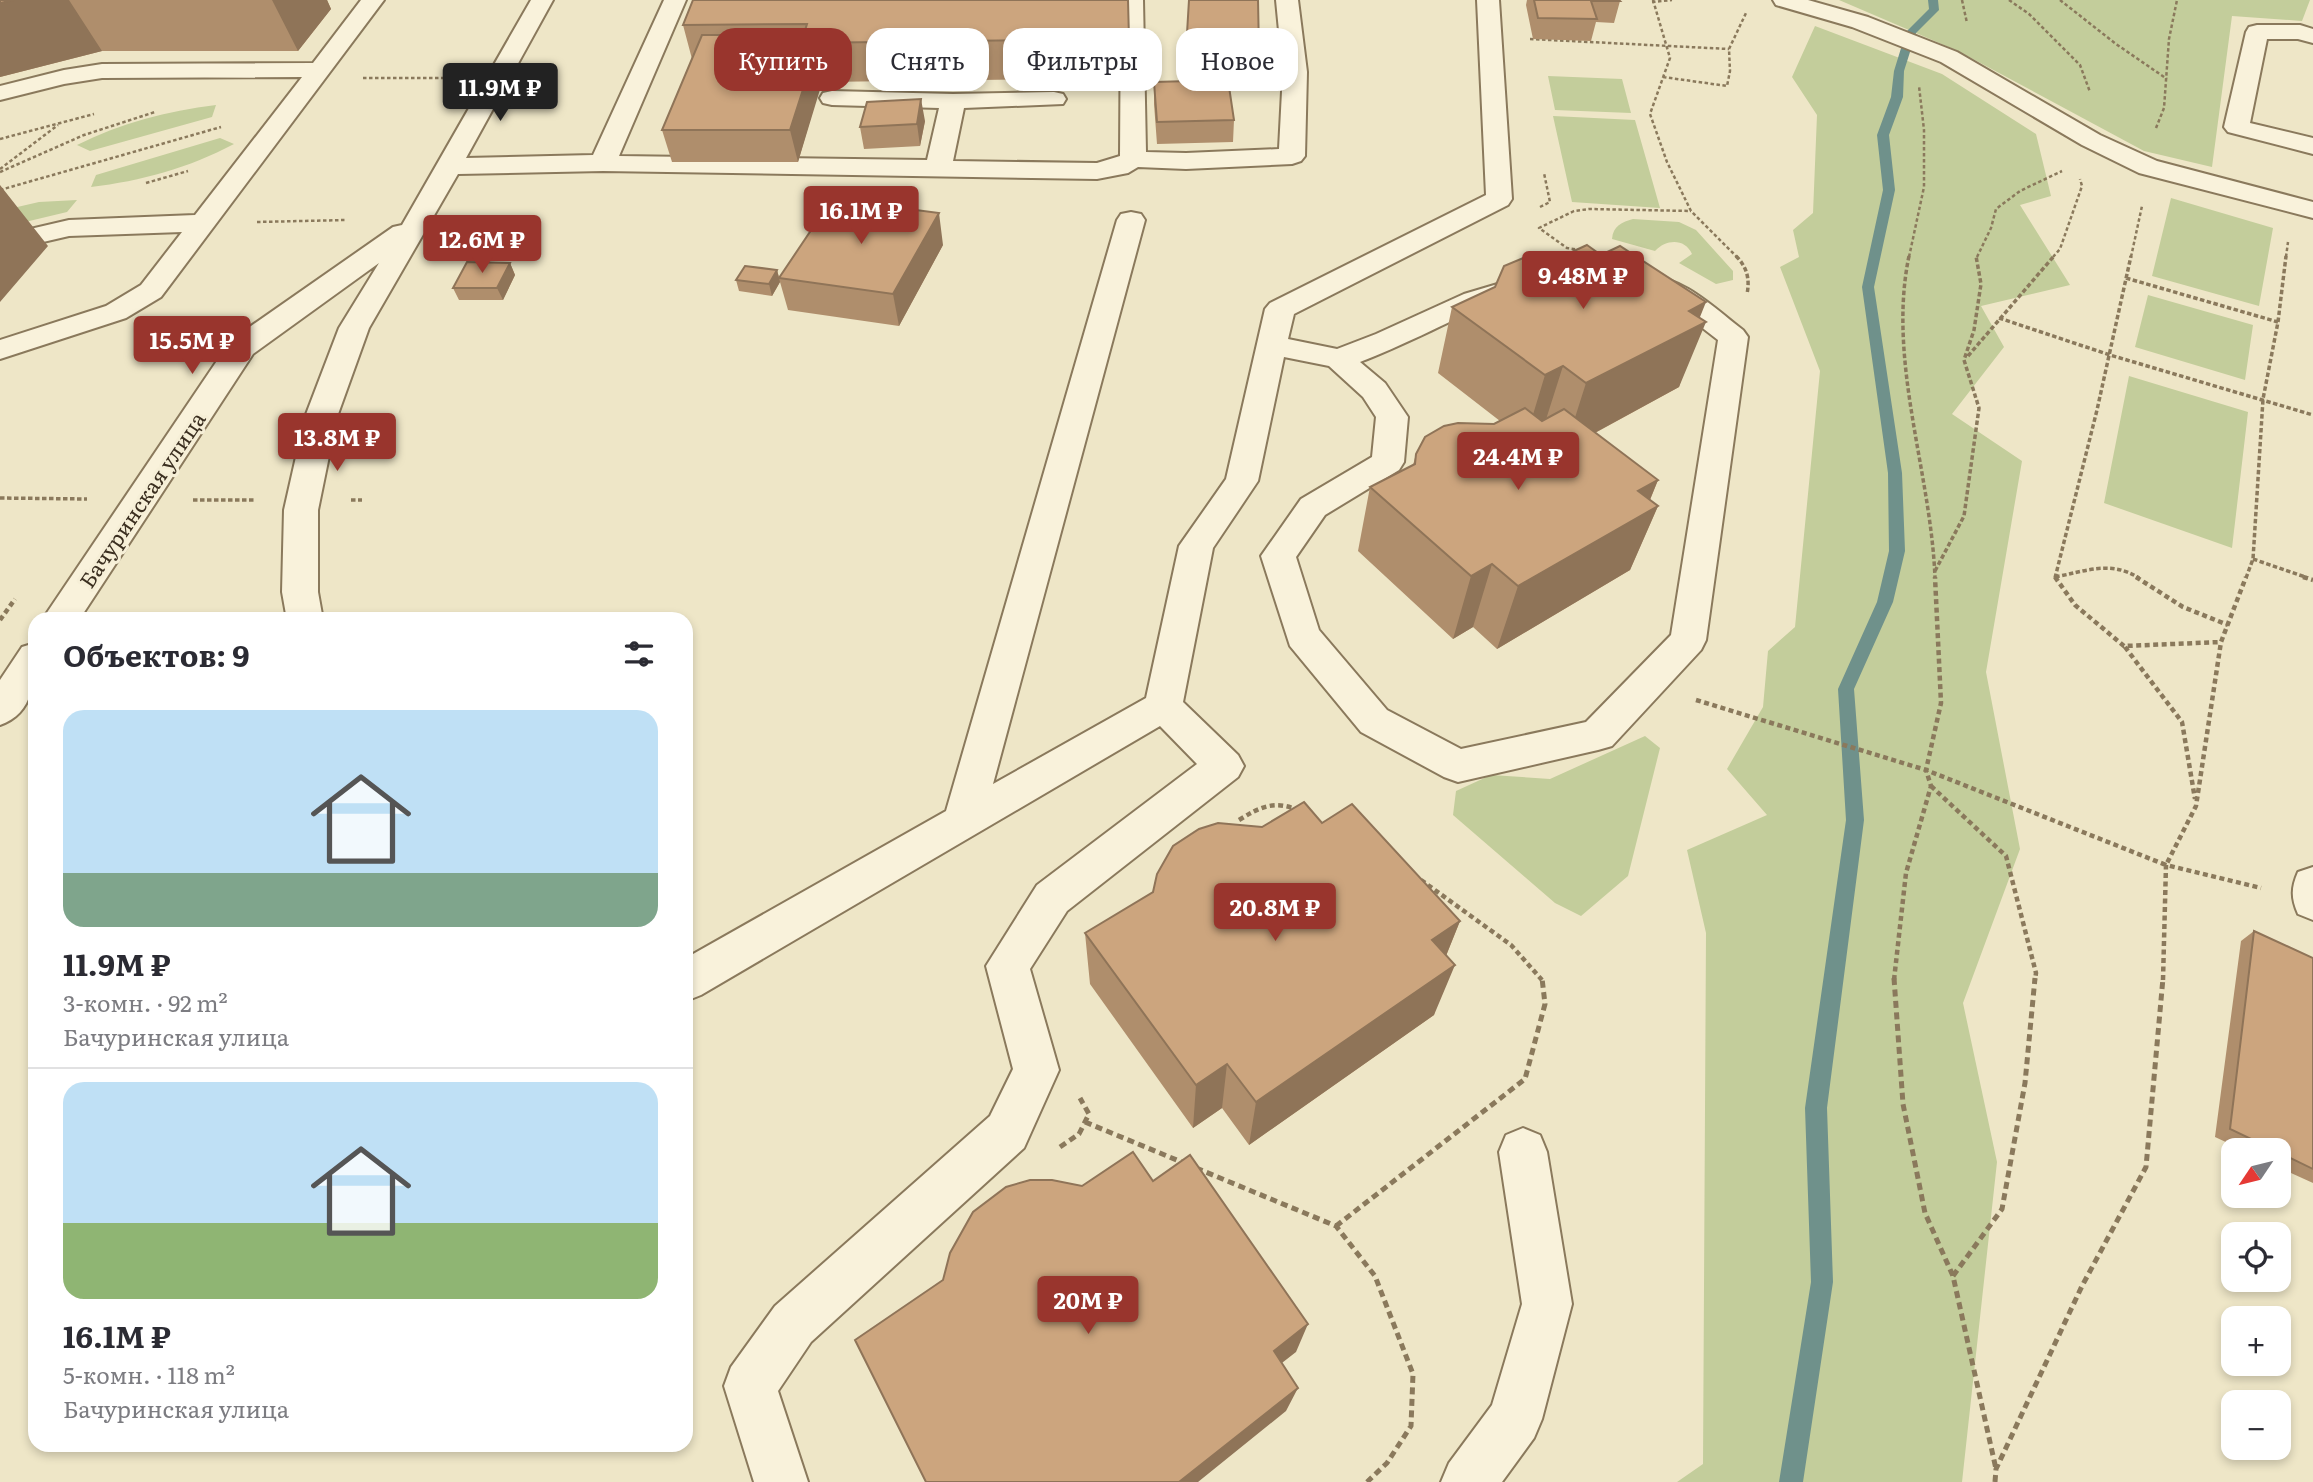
<!DOCTYPE html>
<html lang="ru">
<meta charset="utf-8">
<style>
:root{--surface:#fff;--page:#f2f2f3;--text:#2b2b33;--muted:#7c7c81;--line:#e1e1e2;--accent:#99352d}
body{margin:0;font-family:Literata,serif;background:var(--page);color:var(--text);height:100vh;display:flex;flex-direction:column;font-size:26px;white-space:nowrap}
*{box-sizing:border-box;margin:0}
p{font-size:23px;color:var(--muted)}
.icon{flex:none;width:38px;height:38px;fill:none;stroke:currentColor;stroke-width:2;stroke-linecap:round;stroke-linejoin:round}
.map{position:relative;flex:1;overflow:hidden}
.sheet{position:absolute;left:28px;top:612px;width:665px;height:840px;display:flex;flex-direction:column;background:var(--surface);border-radius:21px;box-shadow:0 4px 10px #0003}
.sheet>*{flex:none}
.hud{position:absolute;left:714px;top:28px;width:665px;height:63px;display:flex;gap:14px}
.needle{width:46px;rotate:235deg}
.tools{position:absolute;left:2221px;top:1138px;display:grid;gap:14px}
.tools a{display:grid;place-items:center;width:70px;height:70px;border-radius:14px;background:var(--surface);box-shadow:0 4px 10px #0003;font-size:35px}
.price{position:absolute;translate:-50% -60px;padding:0 16px;border-radius:7px;background:var(--accent);color:#fff;font-size:23px;line-height:46px;filter:drop-shadow(0 2px 4px #0008)}
.price::after{content:'';position:absolute;left:50%;top:42px;width:21px;height:16px;margin-left:-10px;background:inherit;clip-path:polygon(0 0,100% 0,50% 100%)}
.price.active{background:#222;color:#fff}
ul{padding:0;list-style:none}
li{display:grid;align-content:center;gap:14px;height:371px;padding:0 35px}
li+li{border-top:2px solid var(--line)}
li span{display:grid;place-items:center;height:217px;border-radius:21px;color:#555}
li>.icon{margin-inline-start:auto}
span .icon{width:126px;height:126px;fill:#fffc;stroke-width:1}
li b{font-size:30px}
h2{display:flex;justify-content:space-between;align-items:center;height:84px;padding:0 35px;font-size:30px}
.pill{padding:0 24px;border-radius:21px;background:var(--surface);box-shadow:0 4px 10px #0003;font-size:24px;line-height:63px}
.pill.active{background:var(--accent);color:#fff}
.map>svg:first-child{display:block}
</style>
<div class="map">
<svg width="2313" height="1482" viewBox="0 0 2313 1482">
<rect width="100%" height="100%" fill="#eee6c7"/>
<path fill="#c3cd9b" d="M 1839,0 L 2310,0 L 2302,21 L 2232,16 L 2212,167 L 2144,151 L 1958,51 Z
M 1815,26 L 1942,74 L 2036,134 L 2051,196 L 2020,205 L 2070,285 L 1981,306 L 2004,347 L 1952,414 L 2022,461 L 1986,672 L 2020,849 L 1963,1003 L 1997,1162 L 1962,1482 L 1677,1482 L 1703,1464 L 1706,933 L 1687,850 L 1767,815 L 1727,769 L 1763,707 L 1768,651 L 1795,627 L 1820,371 L 1780,267 L 1799,257 L 1793,230 L 1813,213 L 1817,115 L 1792,77 Z
M 1548,76 L 1622,79 L 1631,113 L 1555,110 Z
M 216,105 L 212,117 L 90,151 L 77,145 C 121,123 167,111 216,105 Z
M 1553,116 L 1635,120 L 1660,208 L 1572,202 Z
M 220,138 L 234,144 C 189,168 141,181 91,187 L 96,175 Z
M 2171,198 L 2273,228 L 2259,306 L 2152,276 Z
M 77,200 L 67,212 L 0,228 L 0,211 L 39,202 Z
M 1633,219 L 1679,222 L 1696,230 L 1733,271 L 1733,280 L 1716,284 L 1679,263 L 1692,254 C 1685,238 1666,239 1655,251 L 1612,239 C 1613,226 1622,222 1633,219 Z
M 2148,295 L 2253,325 L 2245,380 L 2135,347 Z
M 2129,376 L 2248,412 L 2232,548 L 2104,503 Z
M 1645,736 L 1660,748 L 1628,876 L 1581,916 L 1555,903 L 1453,815 L 1456,791 L 1491,775 L 1550,779 Z"/>
<g fill="none" stroke-linecap="round" stroke-linejoin="round">
<path fill="#6f918b" fill-rule="evenodd" d="M 1928,0 L 1938,0 L 1939,10 L 1916,33 L 1904,71 L 1903,97 L 1889,135 L 1895,190 L 1874,287 L 1902,473 L 1905,551 L 1893,602 L 1854,689 L 1864,820 L 1827,1108 L 1833,1282 L 1803,1482 L 1779,1482 L 1811,1282 L 1805,1108 L 1846,820 L 1838,689 L 1877,602 L 1889,551 L 1888,473 L 1862,287 L 1883,190 L 1877,135 L 1891,97 L 1894,71 L 1906,32 L 1929,9 Z"/>
<g stroke="#8a795c" stroke-width="4">
<path id="minor" d="M 361,0 L 384,0 L 161,297 L 126,318 L 0,359 L 0,340 L 106,306 L 141,285 L 182,232 L 69,236 L 0,252 L 0,236 L 69,220 L 195,215 L 302,77 L 102,78 L 64,84 L 0,100 L 0,86 L 64,70 L 102,64 L 313,63 Z
M 531,0 L 553,0 L 466,158 L 593,155 L 664,0 L 686,0 L 619,156 L 927,160 L 939,108 L 832,105 L 823,103 L 820,98 L 823,93 L 832,91 L 953,94 L 1054,92 L 1063,94 L 1066,99 L 1063,104 L 964,108 L 953,161 L 1097,163 L 1120,156 L 1121,0 L 1143,0 L 1146,152 L 1186,153 L 1279,149 L 1283,72 L 1276,0 L 1298,0 L 1307,72 L 1305,156 L 1301,161 L 1292,164 L 1186,169 L 1138,167 L 1128,173 L 1097,179 L 603,171 L 458,174 L 369,328 L 337,417 L 318,510 L 318,592 L 323,620 L 287,620 L 282,592 L 284,510 L 305,417 L 339,328 L 379,263 L 253,354 L 79,620 L 42,620 L 231,340 L 393,227 L 402,225 Z
M 1477,0 L 1499,0 L 1512,199 L 1508,205 L 1294,314 L 1288,339 L 1337,349 L 1376,334 L 1464,294 L 1501,283 L 1511,286 L 1515,292 C 1508,303 1493,302 1481,308 C 1441,325 1402,346 1360,362 L 1385,383 L 1408,417 L 1404,462 L 1399,470 L 1325,515 L 1296,557 L 1319,630 L 1387,710 L 1461,749 L 1586,722 L 1671,635 L 1718,340 L 1669,302 L 1647,291 L 1643,285 L 1647,279 C 1678,271 1720,313 1743,330 L 1748,337 L 1706,640 L 1701,650 L 1612,746 L 1598,750 L 1458,782 L 1444,777 L 1361,732 L 1290,646 L 1261,556 L 1301,499 L 1372,457 L 1376,417 L 1363,397 L 1329,366 L 1284,357 L 1258,481 L 1213,548 L 1183,702 L 1238,755 L 1244,766 L 1238,777 L 1067,911 L 1030,969 L 1059,1070 L 1024,1148 L 811,1342 L 778,1391 L 808,1482 L 754,1482 L 724,1386 L 731,1367 L 775,1306 L 990,1116 L 1013,1069 L 986,966 L 1037,885 L 1197,764 L 1160,726 L 701,995 L 686,1001 L 686,958 L 946,811 L 1117,220 L 1121,214 L 1131,212 L 1141,214 L 1145,220 L 993,784 L 1146,698 L 1179,546 L 1226,479 L 1265,309 L 1270,303 L 1486,195 Z
M 1773,0 L 1808,0 L 1868,17 L 1957,52 L 2100,135 L 2157,161 L 2313,202 L 2313,218 L 2139,173 L 2082,145 L 1941,62 L 1852,27 L 1776,5 Z
M 2257,25 L 2300,25 L 2313,29 L 2313,43 L 2298,39 L 2267,39 L 2250,123 L 2313,138 L 2313,154 L 2228,132 L 2224,127 L 2246,32 L 2249,27 Z
M 35,643 C 35,675 36,713 0,725 L 0,680 L 22,647 Z
M 2313,867 L 2313,920 L 2298,914 C 2291,898 2291,888 2298,872 Z
M 1523,1128 L 1540,1135 L 1547,1152 L 1572,1304 L 1542,1419 L 1534,1438 L 1502,1482 L 1441,1482 L 1449,1463 L 1492,1405 L 1522,1304 L 1499,1152 L 1506,1135 Z"/>
</g>
<path stroke="#8a795c" stroke-width="2.5" stroke-dasharray="3.5 2.5" stroke-linecap="butt" d="M 1653,0 L 1670,58 L 1650,114 L 1667,162 L 1691,211 L 1737,257
M 1962,0 L 1967,23
M 2009,0 L 2029,14 L 2080,65 L 2090,92
M 2060,0 L 2116,44 L 2167,79
M 1652,2 L 1672,0
M 1530,39 L 1729,49
M 1663,77 L 1727,86 L 1730,71 L 1729,49 L 1746,13
M 363,78 L 452,78
M 2156,128 L 2164,108 L 2169,39 L 2177,0
M 0,139 L 94,114
M 0,169 L 58,125
M 0,172 L 84,135 L 155,112
M 146,183 L 188,171
M 0,190 L 221,127
M 1540,207 L 1550,202 L 1544,173
M 257,222 L 346,220
M 1581,250 L 1567,248 L 1539,228 L 1574,211 L 1589,209 L 1691,211
M 1909,257 L 1924,187 L 1924,130 L 1919,86
M 1977,257 L 1991,228 L 1996,209 L 2020,191 L 2062,171
M 2053,257 L 2060,249 L 2082,186 L 2080,179
M 2131,257 L 2142,206
M 2286,257 L 2288,242"/>
<path stroke="#8a795c" stroke-width="3.5" stroke-dasharray="4.5 2.5" stroke-linecap="butt" d="M 1736,256 C 1747,267 1750,279 1747,294
M 1909,256 C 1887,361 1931,472 1935,578
M 2126,278 L 2278,322
M 1999,318 L 2110,355 L 2313,415
M 1968,356 L 2054,256
M 0,498 L 87,499
M 193,500 L 255,500
M 351,500 L 362,500
M 2253,559 L 2308,578
M 1935,571 L 1964,516 L 1979,408 L 1964,360 L 1974,330 L 1981,284 L 1976,256
M 2055,577 C 2087,571 2110,560 2139,578
M 2055,578 L 2097,410 L 2131,256
M 2246,578 L 2253,559 L 2263,399 L 2278,322 L 2286,256"/>
<path stroke="#8a795c" stroke-width="4.5" stroke-dasharray="5 3.5" stroke-linecap="butt" d="M 2055,577 L 2075,605 L 2124,646 L 2221,642
M 2136,577 L 2183,607 L 2228,625
M 2303,577 L 2313,580
M 0,620 L 15,599
M 2125,647 L 2182,722 L 2195,799
M 1696,700 L 1926,770 L 2166,865 L 2196,806 L 2221,642 L 2246,577
M 1931,786 L 2006,856 L 2036,973 L 2035,980
M 1239,820 C 1260,807 1274,800 1298,810
M 1421,880 L 1511,945 L 1542,980
M 1894,980 L 1906,873 L 1931,786 L 1926,770 L 1941,703 L 1935,577
M 2163,980 L 2166,865 L 2261,888"/>
<path stroke="#8a795c" stroke-width="5" stroke-dasharray="7 4.5" stroke-linecap="butt" d="M 1894,978 L 1903,1104 L 1925,1213 L 1953,1276 L 1996,1469
M 1085,1122 L 1184,1163
M 1060,1147 L 1079,1134 L 1089,1114 L 1080,1098
M 1196,1168 L 1336,1226 L 1375,1276 L 1413,1374 L 1411,1426 L 1387,1463 L 1367,1482
M 1336,1226 L 1525,1079 L 1545,1004 L 1542,978
M 1953,1276 L 2002,1209 L 2025,1083 L 2035,978
M 1995,1482 L 1996,1469 L 2082,1286 L 2146,1167 L 2163,978"/>
<use href="#minor" fill="#f9f2db" fill-rule="evenodd"/>
</g>
<path fill="#af8e6c" d="M 0,0 L 327,0 L 331,9 L 298,51 L 102,51 L 0,77 Z
M 1128,0 L 1130,78 L 821,82 L 798,162 L 672,162 L 662,130 L 692,59 L 683,25 Z
M 1527,0 L 1619,0 L 1620,1 L 1614,23 L 1596,22 L 1591,41 L 1533,39 L 1526,5 Z
M 1186,50 L 1259,51 L 1258,73 L 1186,71 Z
M 1154,82 L 1234,120 L 1233,142 L 1157,144 L 1154,104 Z
M 925,121 L 920,146 L 864,149 L 860,127 Z
M 943,245 L 899,326 L 788,310 L 780,282 L 772,296 L 739,291 L 736,280 L 777,270 L 779,277 Z
M 1601,255 L 1700,318 L 1679,387 L 1595,433 L 1658,480 L 1650,500 L 1658,506 L 1630,570 L 1497,649 L 1473,627 L 1453,639 L 1358,551 L 1370,487 L 1413,465 L 1416,454 L 1500,421 L 1438,373 L 1452,307 L 1563,256 Z
M 510,263 L 515,275 L 503,300 L 459,300 L 453,288 Z
M 1322,823 L 1460,921 L 1446,956 L 1434,1015 L 1249,1145 L 1222,1108 L 1193,1128 L 1090,984 L 1085,933 L 1262,827 Z
M 2254,931 L 2313,958 L 2313,1183 L 2278,1167 L 2278,1150 L 2243,1150 L 2215,1137 L 2241,941 Z"/>
<path fill="#8f7458" d="M 14,0 L 69,0 L 102,51 L 0,77 L 0,3 Z
M 272,0 L 327,0 L 331,9 L 298,51 Z
M 802,46 L 808,74 L 815,52 L 822,83 L 798,162 L 790,130 L 800,52 Z
M 921,99 L 925,121 L 920,146 L 917,124 Z
M 0,185 L 48,246 L 0,302 Z
M 939,213 L 943,245 L 899,326 L 893,294 Z
M 510,263 L 515,275 L 503,300 L 497,288 Z
M 777,270 L 780,282 L 772,296 L 769,284 Z
M 1706,302 L 1696,327 L 1706,322 L 1679,387 L 1565,449 L 1586,383 L 1689,311 Z
M 1563,366 L 1542,432 L 1525,441 L 1545,375 Z
M 1658,480 L 1644,514 L 1658,506 L 1630,570 L 1497,649 L 1518,586 L 1638,491 Z
M 1492,564 L 1473,627 L 1453,639 L 1471,576 Z
M 1460,921 L 1439,973 L 1432,940 Z
M 1455,965 L 1434,1015 L 1249,1145 L 1256,1102 Z
M 1227,1064 L 1222,1108 L 1193,1128 L 1196,1085 Z
M 1308,1324 L 1296,1352 L 1264,1377 L 1274,1351 Z
M 1298,1388 L 1286,1411 L 1198,1482 L 1179,1482 Z"/>
<path fill="#cca57e" stroke="#8f7458" stroke-width="2" d="M 0,0 L 14,0 L 0,3 Z
M 693,0 L 1128,0 L 1129,39 L 801,43 L 807,24 L 683,25 Z
M 1189,0 L 1258,0 L 1259,51 L 1186,50 Z
M 1534,0 L 1619,0 L 1620,1 L 1591,1 L 1597,19 L 1538,18 Z
M 702,35 L 804,35 L 800,52 L 815,52 L 790,130 L 662,130 Z
M 1228,80 L 1234,120 L 1157,122 L 1154,82 Z
M 921,99 L 917,124 L 860,127 L 867,102 Z
M 832,199 L 939,213 L 893,294 L 779,278 Z
M 1587,245 L 1601,255 L 1620,246 L 1706,302 L 1689,311 L 1706,322 L 1586,383 L 1563,366 L 1545,375 L 1452,307 L 1495,287 L 1504,266 L 1533,254 L 1563,256 Z
M 467,262 L 510,263 L 497,288 L 453,288 Z
M 745,266 L 777,270 L 769,284 L 736,280 Z
M 1525,408 L 1542,421 L 1564,409 L 1658,480 L 1638,491 L 1658,506 L 1518,586 L 1492,564 L 1471,576 L 1370,487 L 1415,464 L 1416,454 L 1425,437 L 1444,426 L 1458,423 L 1494,424 Z
M 1304,802 L 1322,823 L 1352,804 L 1460,921 L 1432,940 L 1455,965 L 1256,1102 L 1227,1064 L 1196,1085 L 1085,933 L 1153,892 L 1157,874 L 1173,846 L 1199,829 L 1218,823 L 1262,827 Z
M 2254,931 L 2313,958 L 2313,1169 L 2278,1152 L 2278,1150 L 2274,1150 L 2230,1129 Z
M 1133,1152 L 1153,1181 L 1190,1155 L 1308,1324 L 1274,1351 L 1298,1388 L 1179,1482 L 926,1482 L 855,1340 L 943,1280 L 950,1253 L 973,1212 L 1006,1187 L 1030,1180 L 1052,1180 L 1082,1186 Z"/>
<g text-anchor="middle" dominant-baseline="central" stroke-width="6" stroke-linejoin="round" paint-order="stroke">
<g font-size="21" fill="#3b2f20" stroke="#f6efd7">
<text transform="translate(141 499) rotate(-56)">Бачуринская улица</text>
</g>
</g>
</svg>
<div class="tools">
<a><svg class="needle" viewBox="-14 -14 28 28"><path d="M0-13l5 13h-10z" fill="#e53935"/><path d="M0 13l5-13h-10z" fill="#7c7c81"/></svg></a>
<a><svg class="icon" aria-label="locate" viewBox="0 0 24 24"><circle cx="12" cy="12" r="6"/><path d="M12 2v4M12 18v4M2 12h4M18 12h4"/></svg></a>
<a>+</a>
<a>−</a>
</div>
<b class="price active" style="left:500px;top:123px">11.9M ₽</b>
<b class="price" style="left:861px;top:246px">16.1M ₽</b>
<b class="price" style="left:482px;top:275px">12.6M ₽</b>
<b class="price" style="left:1583px;top:311px">9.48M ₽</b>
<b class="price" style="left:192px;top:376px">15.5M ₽</b>
<b class="price" style="left:337px;top:473px">13.8M ₽</b>
<b class="price" style="left:1518px;top:492px">24.4M ₽</b>
<b class="price" style="left:1275px;top:943px">20.8M ₽</b>
<b class="price" style="left:1088px;top:1336px">20M ₽</b>
<div class="hud">
<a class="pill active">Купить</a>
<a class="pill">Снять</a>
<a class="pill">Фильтры</a>
<a class="pill">Новое</a>
</div>
<section class="sheet">
<h2>Объектов: 9<svg class="icon" aria-label="filters" viewBox="0 0 24 24"><path d="M4 7h16M4 17h16"/><circle cx="9" cy="7" r="2"/><circle cx="15" cy="17" r="2"/></svg></h2>
<ul>
<li><span style="background:linear-gradient(#bfe0f5 75%,#7fa58c 0)"><svg class="icon" aria-label="home" viewBox="0 0 24 24"><path d="M3 11l9-7 9 7M6 9v11h12V9"/></svg></span><div><b>11.9M ₽</b><p>3-комн. · 92 m²</p><p>Бачуринская улица</p></div></li>
<li><span style="background:linear-gradient(#bfe0f5 65%,#8fb573 0)"><svg class="icon" aria-label="home" viewBox="0 0 24 24"><path d="M3 11l9-7 9 7M6 9v11h12V9"/></svg></span><div><b>16.1M ₽</b><p>5-комн. · 118 m²</p><p>Бачуринская улица</p></div></li>
</ul>
</section>
</div>
